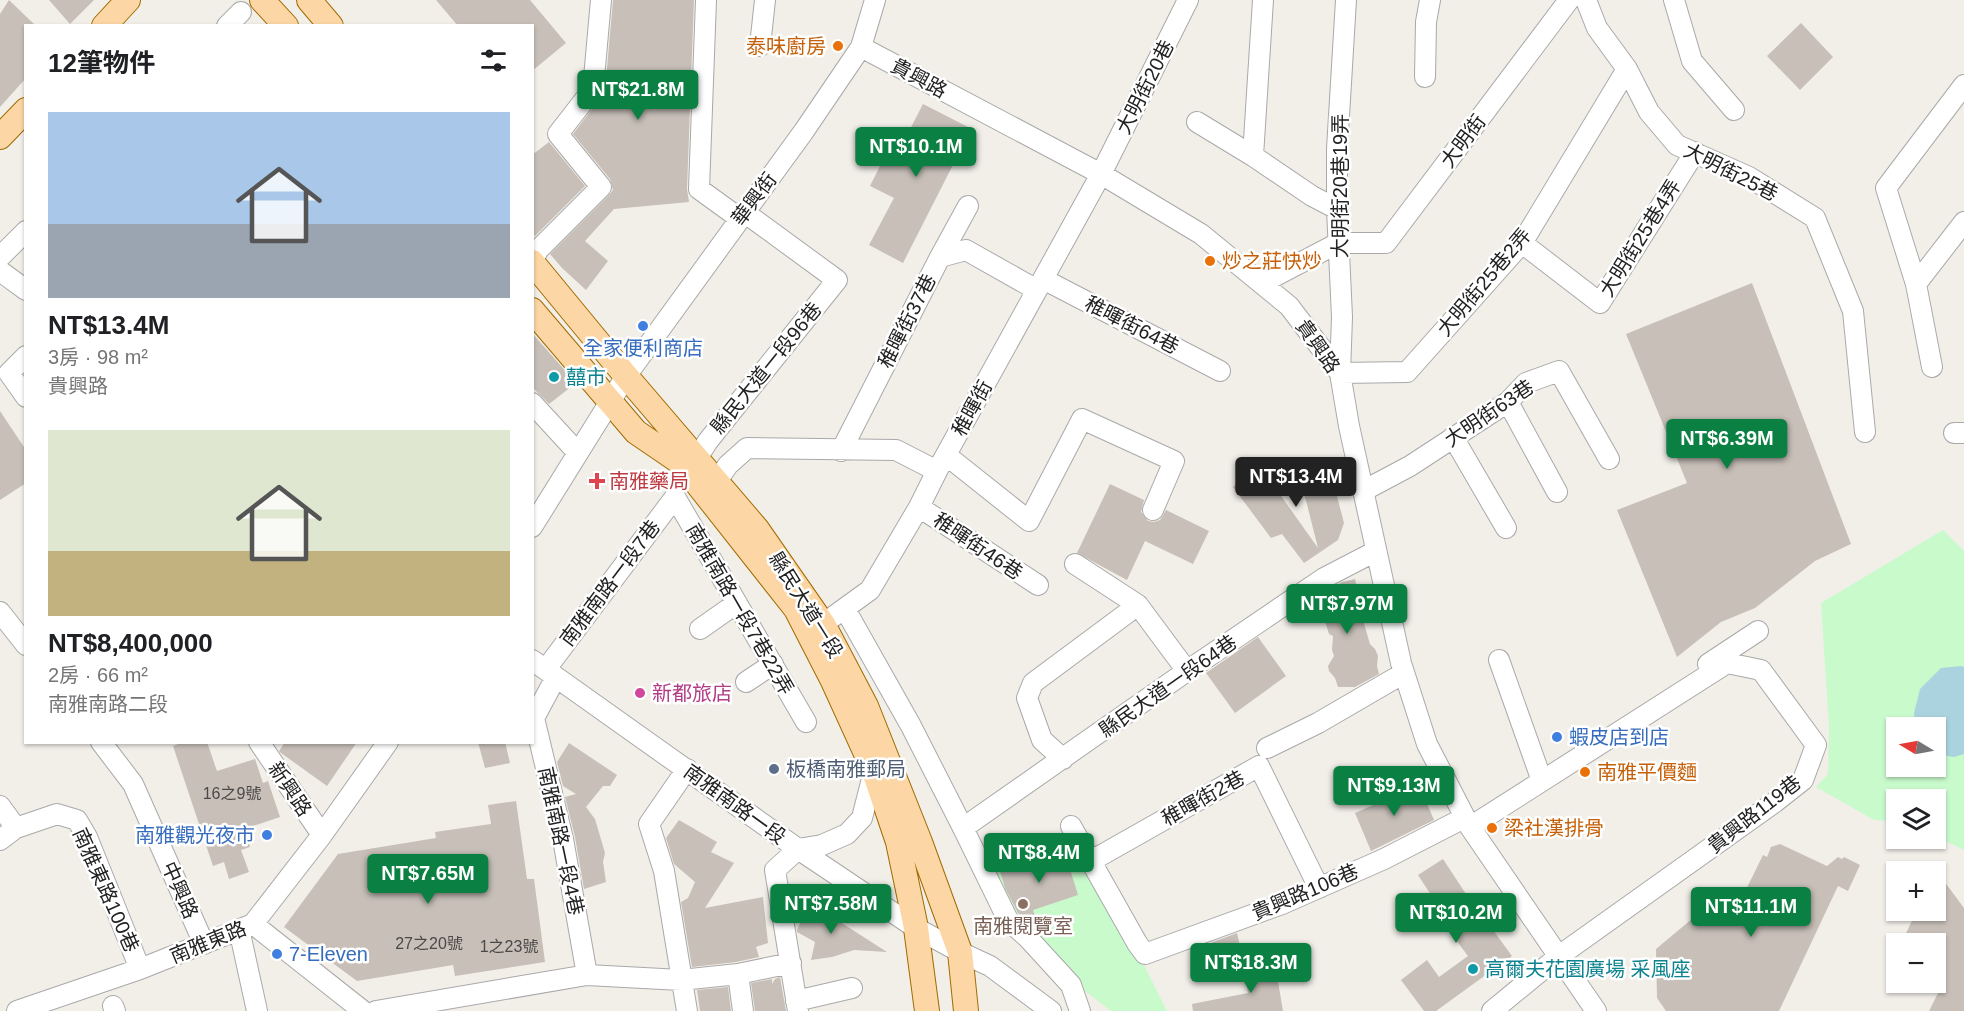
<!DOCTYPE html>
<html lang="zh-TW">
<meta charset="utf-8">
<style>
:root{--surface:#fff;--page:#f2f2f2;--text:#202124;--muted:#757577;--accent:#0b8043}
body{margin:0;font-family:Arial,"Noto Sans TC",sans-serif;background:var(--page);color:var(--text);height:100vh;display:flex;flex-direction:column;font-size:22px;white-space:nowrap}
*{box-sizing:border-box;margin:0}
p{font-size:20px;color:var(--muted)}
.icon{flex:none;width:33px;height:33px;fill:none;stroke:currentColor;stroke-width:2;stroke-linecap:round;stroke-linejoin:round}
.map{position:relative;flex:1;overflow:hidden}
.details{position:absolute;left:24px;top:24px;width:510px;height:720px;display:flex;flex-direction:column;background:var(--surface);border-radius:0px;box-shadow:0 2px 4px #0004}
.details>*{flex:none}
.needle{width:39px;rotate:280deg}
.buttons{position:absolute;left:1886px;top:717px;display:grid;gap:12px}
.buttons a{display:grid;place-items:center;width:60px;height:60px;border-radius:0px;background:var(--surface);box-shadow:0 2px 4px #0004;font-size:30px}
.price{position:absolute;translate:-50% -51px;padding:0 14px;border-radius:6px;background:var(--accent);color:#fff;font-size:20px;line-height:39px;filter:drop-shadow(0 2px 3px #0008)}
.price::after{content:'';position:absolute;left:50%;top:36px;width:18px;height:14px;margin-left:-9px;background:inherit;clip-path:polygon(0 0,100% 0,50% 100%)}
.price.selected{background:#222;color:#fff}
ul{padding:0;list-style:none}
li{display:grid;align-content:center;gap:12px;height:318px;padding:0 24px}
li span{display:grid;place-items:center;height:186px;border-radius:0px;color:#555}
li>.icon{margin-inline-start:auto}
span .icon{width:108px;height:108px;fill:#fffc;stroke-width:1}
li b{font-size:26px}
h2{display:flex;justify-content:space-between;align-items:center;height:72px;padding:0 24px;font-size:26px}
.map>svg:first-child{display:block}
</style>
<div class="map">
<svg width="1964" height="1011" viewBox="0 0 1964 1011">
<rect width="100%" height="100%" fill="#f2efe9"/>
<path fill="#c8facc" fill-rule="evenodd" d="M 1943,530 L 1964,551 L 1964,850 L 1935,836 L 1935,800 L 1896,800 L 1896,821 L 1874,820 L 1816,787 L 1828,774 L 1829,727 L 1821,603 ZM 1896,728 L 1935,728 L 1935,766 L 1896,766 Z
M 1067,833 L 1141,959 L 1167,1011 L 1111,1011 L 1069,979 L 1012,917 L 988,861 Z"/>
<path fill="#aad3df" d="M 1961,666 L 1964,667 L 1964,754 L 1954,757 L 1935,754 L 1935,728 L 1915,727 L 1914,713 L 1920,689 L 1941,668 Z"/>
<path fill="#c7bfb8" d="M 9,0 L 36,26 L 26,26 L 26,78 L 0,107 L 0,14 Z
M 49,0 L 94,0 L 70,24 Z
M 436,0 L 530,0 L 566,43 L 532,71 L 532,26 L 458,26 Z
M 613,0 L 694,0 L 687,189 L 689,202 L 614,209 L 585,241 L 608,261 L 586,290 L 562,268 L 550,254 L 609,195 L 613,190 L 610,179 L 573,134 L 602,96 L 605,91 Z
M 1801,23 L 1833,57 L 1800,90 L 1767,56 Z
M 923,104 L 974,130 L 962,155 L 959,153 L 903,263 L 869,245 L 894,198 L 870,186 L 896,134 L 905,139 Z
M 549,142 L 585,186 L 535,236 L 532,233 L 532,155 Z
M 1752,283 L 1851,544 L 1815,561 L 1755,608 L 1721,622 L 1677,657 L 1617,510 L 1687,483 L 1626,334 Z
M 532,333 L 576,383 L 549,404 L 532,387 Z
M 0,411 L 26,450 L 26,483 L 0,500 Z
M 1327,458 L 1344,523 L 1338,540 L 1304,563 L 1282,534 L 1271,538 L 1233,487 L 1259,465 L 1318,548 L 1297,465 Z
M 1110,484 L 1144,500 L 1141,512 L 1148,521 L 1154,522 L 1160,520 L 1166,510 L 1209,531 L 1193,564 L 1145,541 L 1127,580 L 1077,553 Z
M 1355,579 L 1359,596 L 1364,606 L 1365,617 L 1363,620 L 1370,644 L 1375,649 L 1378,656 L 1377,666 L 1379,674 L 1355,687 L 1338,687 L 1335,678 L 1329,671 L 1328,666 L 1334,656 L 1332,650 L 1333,636 L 1329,634 L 1325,621 L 1316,620 L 1314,599 L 1342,582 Z
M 1258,637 L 1286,676 L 1235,713 L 1206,673 Z
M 184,742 L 207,742 L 217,771 L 255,759 L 263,783 L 268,781 L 280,817 L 244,829 L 250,847 L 241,850 L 249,872 L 229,879 L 224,862 L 213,866 L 173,746 Z
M 285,742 L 357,742 L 327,786 L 281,753 L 279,751 Z
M 478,742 L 505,742 L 510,763 L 485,768 Z
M 569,743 L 617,775 L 610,786 L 603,786 L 586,807 L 595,819 L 605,853 L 603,862 L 606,882 L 584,889 L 575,837 L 565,797 L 576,794 L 563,786 L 557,762 Z
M 1419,785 L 1434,820 L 1371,851 L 1355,813 Z
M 516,801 L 527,879 L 534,879 L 545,962 L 455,976 L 453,965 L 357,981 L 284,927 L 338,854 L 436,838 L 435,832 L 491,824 L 488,805 Z
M 679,820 L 717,842 L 711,852 L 734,863 L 705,908 L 763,897 L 768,943 L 756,947 L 759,957 L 736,962 L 692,967 L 681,902 L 688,898 L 695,882 L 674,864 L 666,838 Z
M 1780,844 L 1827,866 L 1838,857 L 1842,859 L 1844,857 L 1860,865 L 1848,891 L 1838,886 L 1779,1011 L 1666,1011 L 1657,998 L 1656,949 L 1717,898 L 1737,908 L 1763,855 L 1767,857 L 1771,847 Z
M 1064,850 L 1078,895 L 1033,910 L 1036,919 L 1028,922 L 1018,913 L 1005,888 L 1000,871 Z
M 1443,859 L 1483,920 L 1485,919 L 1512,956 L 1436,1011 L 1424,1011 L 1401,980 L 1427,960 L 1439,977 L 1468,956 L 1456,940 L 1459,938 L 1418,875 Z
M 1935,869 L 1964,908 L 1964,1011 L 1929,1011 L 1944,981 L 1935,977 L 1935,944 L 1901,944 L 1917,910 L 1935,910 Z
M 809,902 L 887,952 L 854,950 L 832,957 L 811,960 L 815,942 L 797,932 L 797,930 Z
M 1237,933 L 1244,964 L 1197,974 L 1192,950 Z
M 1275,964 L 1283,1011 L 1193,1011 L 1192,1004 L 1248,993 L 1244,970 Z
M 780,977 L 786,1011 L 755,1011 L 751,983 L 772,979 L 772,984 L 775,979 Z
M 728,987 L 731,1011 L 700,1011 L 697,990 Z"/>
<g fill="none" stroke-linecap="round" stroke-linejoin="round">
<g stroke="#a9a9a9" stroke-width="22">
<path id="minor" d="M 706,0 L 699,189 L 739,218
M 1263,0 L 1253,156 L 1312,196 L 1337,209
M 1586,0 L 1597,28 L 1627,69 L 1649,112 L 1677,145 L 1749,177 L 1815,218 L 1853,311 L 1865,432
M 1674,0 L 1692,61 L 1734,110
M 227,26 L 241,12
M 760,46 L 765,0
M 861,47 L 1101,174 L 1201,234 L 1289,306 L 1340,373 L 1349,426 L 1401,663 L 1427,744 L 1470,827 L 1596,1011
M 1425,77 L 1426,22 L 1430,0
M 1197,122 L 1253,156
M 1522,243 L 1600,303 L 1695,152
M 0,257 L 26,231
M 940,257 L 968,206
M 532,261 L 539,249 L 601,187 L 558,134 L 593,89 L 601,0
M 0,271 L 26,290
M 1043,279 L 1220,371
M 1262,283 L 1338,243 L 1386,243 L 1569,0
M 1916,284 L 1886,188 L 1964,85
M 26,356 L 9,373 L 26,397
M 1932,367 L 1916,284 L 1964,222
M 1340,373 L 1407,372 L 1522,243 L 1627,69
M 1340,373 L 1342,317 L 1337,209 L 1337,149 L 1346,0
M 1508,402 L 1557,492
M 532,403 L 578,453
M 1954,433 L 1964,433
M 1453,437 L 1506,528
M 841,451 L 940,257 L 966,250 L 1037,290
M 946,455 L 1029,521 L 1082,419 L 1174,461 L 1153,510
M 697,458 L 708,441 L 837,280 L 744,212
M 717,481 L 728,465 L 747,448 L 896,450 L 937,471
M 1363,491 L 1410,466 L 1508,402 L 1526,383 L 1559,371 L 1609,459
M 919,507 L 1038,585
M 532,527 L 626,376 L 804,131 L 861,47 L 875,0
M 1075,564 L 1138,605
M 845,609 L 911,726 L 963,828 L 1008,920 L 1028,938 L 1071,985 L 1080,1011
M 0,612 L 26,645
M 823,624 L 870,590 L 919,507 L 937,471 L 1101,174 L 1188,0
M 700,629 L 737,603
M 532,660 L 798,849 L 916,928 L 960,952 L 990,966 L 1051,1011
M 1499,660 L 1542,781
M 1708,664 L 1758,631
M 546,669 L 675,497 L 806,722
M 556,677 L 534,718 L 563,839 L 587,975
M 746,682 L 773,664
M 101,742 L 133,784 L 204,944
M 259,742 L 322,835
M 1267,748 L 1318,723 L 1404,673
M 1063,759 L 1042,740 L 1027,698 L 1033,683 L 1138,605 L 1187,671
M 0,806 L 16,828
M 1071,826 L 1137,943 L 1145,954 L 1282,904 L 1384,859 L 1464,818
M 1470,827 L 1727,663 L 1761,670 L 1816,745 L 1803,780 L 1775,802 L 1559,956 L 1492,1011
M 963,828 L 1187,671 L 1324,578 L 1376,551
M 0,840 L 16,828 L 57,814 L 77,820 L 87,837 L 140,969
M 1091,861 L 1259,766 L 1319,888
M 253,924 L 363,1011
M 239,929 L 257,1011
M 738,974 L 743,1011
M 796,1001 L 852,988
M 113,1006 L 115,1011
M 17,1011 L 140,969 L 253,924 L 322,835 L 388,742
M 376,1011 L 587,975 L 681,980 L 738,974 L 791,963
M 687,1011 L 664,871 L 649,824 L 687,769
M 798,1011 L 775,870 L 798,849 L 822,845 L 847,834 L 862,818 L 874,771"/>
</g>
<g stroke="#a06b00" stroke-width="26">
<path id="major" d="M 262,0 L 286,26
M 309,0 L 331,26
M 104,26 L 128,0
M 0,137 L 26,110
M 532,262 L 626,376 L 757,529 L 823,624 L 866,706 L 920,842 L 960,952 L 966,1011
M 532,310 L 636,432 L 680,462 L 796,609 L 833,681 L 874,771 L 898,842 L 916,928 L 927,1011"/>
</g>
<use href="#minor" stroke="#fff" stroke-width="20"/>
<use href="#major" stroke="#fcd6a4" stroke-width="24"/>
</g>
<g fill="#e8710a" stroke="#fff" stroke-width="2">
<circle cx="838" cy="46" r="6"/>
<circle cx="1210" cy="261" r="6"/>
<circle cx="1585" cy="772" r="6"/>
<circle cx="1492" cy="828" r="6"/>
</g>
<g fill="#3f7fe0" stroke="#fff" stroke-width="2">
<circle cx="643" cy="326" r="6"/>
<circle cx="1557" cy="737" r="6"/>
<circle cx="267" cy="835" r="6"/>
<circle cx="277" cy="954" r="6"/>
</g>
<g fill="#0f9aa8" stroke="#fff" stroke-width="2">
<circle cx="554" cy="377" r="6"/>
<circle cx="1473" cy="969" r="6"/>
</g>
<path fill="#e0444e" stroke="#fff" stroke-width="2" d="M594 472h6v6h6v6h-6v6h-6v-6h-6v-6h6z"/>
<circle fill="#d1479c" stroke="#fff" stroke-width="2" cx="640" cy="693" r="6"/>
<circle fill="#5c6f8a" stroke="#fff" stroke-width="2" cx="774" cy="769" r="6"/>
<circle fill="#8d6e63" stroke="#fff" stroke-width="2" cx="1023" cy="904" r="6"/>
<g text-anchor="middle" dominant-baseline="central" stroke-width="5" stroke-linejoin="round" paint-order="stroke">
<g font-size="16" fill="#4b4948">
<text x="232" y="793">16之9號</text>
<text x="429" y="943">27之20號</text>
<text x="509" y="946">1之23號</text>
</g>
<g font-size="20" fill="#c56008" stroke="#fff" text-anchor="start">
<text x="826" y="46" text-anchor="end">泰味廚房</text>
<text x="1222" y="261">炒之莊快炒</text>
<text x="1597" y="772">南雅平價麵</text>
<text x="1504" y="828">梁社漢排骨</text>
</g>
<g font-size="20" fill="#222" stroke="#fff">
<text transform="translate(919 78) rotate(28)">貴興路</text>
<text transform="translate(1145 87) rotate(-63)">大明街20巷</text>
<text transform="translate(1463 141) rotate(-53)">大明街</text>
<text transform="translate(1731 172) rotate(27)">大明街25巷</text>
<text transform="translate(1340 186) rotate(-90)">大明街20巷19弄</text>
<text transform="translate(754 199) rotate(-53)">華興街</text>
<text transform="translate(1640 238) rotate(-58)">大明街25巷4弄</text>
<text transform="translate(1484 282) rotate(-50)">大明街25巷2弄</text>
<text transform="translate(907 321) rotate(-63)">稚暉街37巷</text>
<text transform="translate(1132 325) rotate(27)">稚暉街64巷</text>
<text transform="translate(1318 346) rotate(55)">貴興路</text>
<text transform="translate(766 368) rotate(-51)">縣民大道一段96巷</text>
<text transform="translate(972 408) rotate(-61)">稚暉街</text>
<text transform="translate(1489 413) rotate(-34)">大明街63巷</text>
<text transform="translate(978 546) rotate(34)">稚暉街46巷</text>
<text transform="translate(610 583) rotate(-53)">南雅南路一段7巷</text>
<text transform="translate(806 605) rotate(58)">縣民大道一段</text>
<text transform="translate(740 609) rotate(60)">南雅南路一段7巷22弄</text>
<text transform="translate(1168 686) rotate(-35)">縣民大道一段64巷</text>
<text transform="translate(290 789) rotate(56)">新興路</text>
<text transform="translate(1203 798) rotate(-29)">稚暉街2巷</text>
<text transform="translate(735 804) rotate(36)">南雅南路一段</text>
<text transform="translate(1754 814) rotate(-38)">貴興路119巷</text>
<text transform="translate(561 841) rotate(78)">南雅南路一段4巷</text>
<text transform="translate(106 890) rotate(66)">南雅東路100巷</text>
<text transform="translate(180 890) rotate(66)">中興路</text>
<text transform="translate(1305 892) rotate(-23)">貴興路106巷</text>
<text transform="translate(208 942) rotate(-22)">南雅東路</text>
</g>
<g font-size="20" fill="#366cbe" stroke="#fff" text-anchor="start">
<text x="643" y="348" text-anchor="middle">全家便利商店</text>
<text x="1569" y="737">蝦皮店到店</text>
<text x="255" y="835" text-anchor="end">南雅觀光夜市</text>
<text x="289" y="954">7-Eleven</text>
</g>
<g font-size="20" fill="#0d838f" stroke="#fff" text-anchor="start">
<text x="566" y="377">囍市</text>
<text x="1485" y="969">高爾夫花園廣場 采風座</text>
</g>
<g font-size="20" fill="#be3a42" stroke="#fff" text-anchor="start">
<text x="609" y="481">南雅藥局</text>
</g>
<g font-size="20" fill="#b23c85" stroke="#fff" text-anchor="start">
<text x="652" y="693">新都旅店</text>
</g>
<g font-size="20" fill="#4e5e75" stroke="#fff" text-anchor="start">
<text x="786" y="769">板橋南雅郵局</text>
</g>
<g font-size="20" fill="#785e54" stroke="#fff">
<text x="1023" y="926">南雅閱覽室</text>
</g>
</g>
</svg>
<div class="buttons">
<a><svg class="needle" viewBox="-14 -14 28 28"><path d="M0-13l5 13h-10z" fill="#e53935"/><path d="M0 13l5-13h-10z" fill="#757577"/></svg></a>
<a><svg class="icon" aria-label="layers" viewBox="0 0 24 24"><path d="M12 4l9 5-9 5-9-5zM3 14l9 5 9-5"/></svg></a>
<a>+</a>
<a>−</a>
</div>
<b class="price" style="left:638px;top:121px">NT$21.8M</b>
<b class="price" style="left:916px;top:178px">NT$10.1M</b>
<b class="price" style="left:1727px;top:470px">NT$6.39M</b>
<b class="price selected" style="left:1296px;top:508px">NT$13.4M</b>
<b class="price" style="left:1347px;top:635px">NT$7.97M</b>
<b class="price" style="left:1394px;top:817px">NT$9.13M</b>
<b class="price" style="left:1039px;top:884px">NT$8.4M</b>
<b class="price" style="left:428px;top:905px">NT$7.65M</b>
<b class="price" style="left:831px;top:935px">NT$7.58M</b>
<b class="price" style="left:1751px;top:938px">NT$11.1M</b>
<b class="price" style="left:1456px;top:944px">NT$10.2M</b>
<b class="price" style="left:1251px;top:994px">NT$18.3M</b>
<section class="details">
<h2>12筆物件<svg class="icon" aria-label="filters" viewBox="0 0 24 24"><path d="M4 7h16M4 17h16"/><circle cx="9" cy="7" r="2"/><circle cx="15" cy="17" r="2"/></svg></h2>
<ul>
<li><span style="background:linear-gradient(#a9c7e8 60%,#9aa5b1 0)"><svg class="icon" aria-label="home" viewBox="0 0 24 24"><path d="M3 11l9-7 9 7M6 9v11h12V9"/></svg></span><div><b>NT$13.4M</b><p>3房 · 98 m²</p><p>貴興路</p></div></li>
<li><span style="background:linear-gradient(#dfe7d0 65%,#c2b280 0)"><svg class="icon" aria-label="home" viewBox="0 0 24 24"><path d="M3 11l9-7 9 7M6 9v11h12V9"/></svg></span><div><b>NT$8,400,000</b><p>2房 · 66 m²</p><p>南雅南路二段</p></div></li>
</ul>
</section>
</div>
